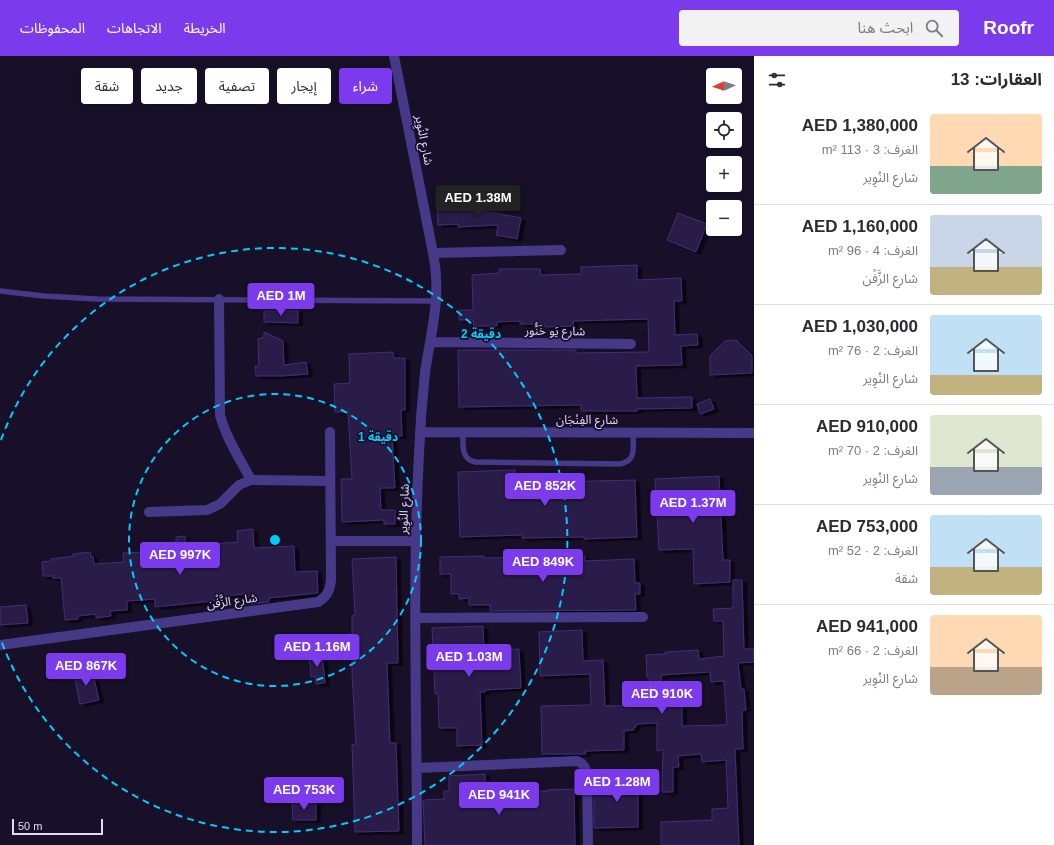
<!DOCTYPE html>
<html lang="ar">
<meta charset="utf-8">
<style>
:root{--surface:#fff;--page:#f2f2f3;--text:#2b2b33;--muted:#7c7c81;--line:#e1e1e2;--accent:#7c3aed}
body{margin:0;font-family:Helvetica,"Noto Sans Arabic",sans-serif;background:var(--page);color:var(--text);direction:rtl;height:100vh;display:flex;flex-direction:column;font-size:15px;white-space:nowrap}
*{box-sizing:border-box;margin:0}
p{font-size:13px;color:var(--muted)}
.icon{flex:none;width:22px;height:22px;fill:none;stroke:currentColor;stroke-width:2;stroke-linecap:round;stroke-linejoin:round}
.map{position:relative;flex:1;overflow:hidden;direction:ltr}
.details{display:flex;flex-direction:column;background:var(--surface);width:300px}
.details>*{flex:none}
.guide{position:absolute;left:12px;top:12px;width:380px;height:36px;direction:rtl;display:flex;gap:8px}
.needle{width:26px;rotate:267deg}
.tools{position:absolute;left:706px;top:12px;display:grid;gap:8px}
.tools a{display:grid;place-items:center;width:36px;height:36px;border-radius:4px;background:var(--surface);box-shadow:0 2px 6px #0003;font-size:20px}
.scale{position:absolute;left:12px;bottom:10px;width:91px;box-sizing:border-box;padding-left:4px;border:2px solid #e0d7ff;border-top:0;font-size:11px;line-height:14px;white-space:nowrap;color:#e0d7ff;-webkit-text-stroke:3px #171028;paint-order:stroke}
.price{position:absolute;translate:-50% -34px;padding:0 9px;border-radius:4px;background:var(--accent);color:#fff;font-size:13px;line-height:26px;filter:drop-shadow(0 1px 2px #0008)}
.price::after{content:'';position:absolute;left:50%;top:24px;width:12px;height:9px;margin-left:-6px;background:inherit;clip-path:polygon(0 0,100% 0,50% 100%)}
.price.active{background:#222;color:#fff}
ul{padding:0;list-style:none}
li{display:flex;align-items:center;gap:12px;height:100px;padding:0 12px}
li+li{border-top:1px solid var(--line)}
li span{display:grid;place-items:center;flex:none;width:112px;height:80px;border-radius:4px;color:#555}
li>.icon{margin-inline-start:auto}
span .icon{width:48px;height:48px;fill:#fffc;stroke-width:1}
li b{font-size:17px}
h2{display:flex;justify-content:space-between;align-items:center;height:48px;padding:0 12px;font-size:17px}
.chip{padding:0 14px;border-radius:4px;background:var(--surface);box-shadow:0 2px 6px #0003;font-size:14px;line-height:36px}
.chip.active{background:var(--accent);color:#fff}
header{display:flex;align-items:center;gap:24px;box-sizing:border-box;height:56px;padding:0 20px;background:var(--accent);color:#fff}
header strong{font-size:19px}
nav{display:flex;gap:22px;margin-inline-start:auto;font-size:14px}
.search{width:280px;height:36px;background:var(--page);display:flex;align-items:center;gap:10px;box-sizing:border-box;padding:0 14px;border-radius:4px;color:var(--muted);font-size:15px}
main{display:flex;flex:1;min-height:0}
.map>svg:first-child{display:block}
</style>
<header>
<strong>Roofr</strong>
<div class="search"><svg class="icon" aria-label="search" viewBox="0 0 24 24"><circle cx="10" cy="10" r="6"/><path d="M15 15l6 6"/></svg>ابحث هنا</div>
<nav><a>الخريطة</a><a>الاتجاهات</a><a>المحفوظات</a></nav>
</header>
<main>
<section class="details">
<h2>العقارات: 13<svg class="icon" aria-label="filters" viewBox="0 0 24 24"><path d="M4 7h16M4 17h16"/><circle cx="9" cy="7" r="2"/><circle cx="15" cy="17" r="2"/></svg></h2>
<ul>
<li><span style="background:linear-gradient(#ffd9b3 65%,#7fa58c 0)"><svg class="icon" aria-label="home" viewBox="0 0 24 24"><path d="M3 11l9-7 9 7M6 9v11h12V9"/></svg></span><div><b>AED 1,380,000</b><p>الغرف: 3 · 113 m²</p><p>شارع النُوِير</p></div></li>
<li><span style="background:linear-gradient(#c9d6e8 65%,#c2b280 0)"><svg class="icon" aria-label="home" viewBox="0 0 24 24"><path d="M3 11l9-7 9 7M6 9v11h12V9"/></svg></span><div><b>AED 1,160,000</b><p>الغرف: 4 · 96 m²</p><p>شارع الزَّفْن</p></div></li>
<li><span style="background:linear-gradient(#bfe0f5 75%,#c2b280 0)"><svg class="icon" aria-label="home" viewBox="0 0 24 24"><path d="M3 11l9-7 9 7M6 9v11h12V9"/></svg></span><div><b>AED 1,030,000</b><p>الغرف: 2 · 76 m²</p><p>شارع النُوِير</p></div></li>
<li><span style="background:linear-gradient(#dfe7d0 65%,#9aa5b1 0)"><svg class="icon" aria-label="home" viewBox="0 0 24 24"><path d="M3 11l9-7 9 7M6 9v11h12V9"/></svg></span><div><b>AED 910,000</b><p>الغرف: 2 · 70 m²</p><p>شارع النُوِير</p></div></li>
<li><span style="background:linear-gradient(#bfe0f5 65%,#c2b280 0)"><svg class="icon" aria-label="home" viewBox="0 0 24 24"><path d="M3 11l9-7 9 7M6 9v11h12V9"/></svg></span><div><b>AED 753,000</b><p>الغرف: 2 · 52 m²</p><p>شقة</p></div></li>
<li><span style="background:linear-gradient(#ffd9b3 65%,#b9a48a 0)"><svg class="icon" aria-label="home" viewBox="0 0 24 24"><path d="M3 11l9-7 9 7M6 9v11h12V9"/></svg></span><div><b>AED 941,000</b><p>الغرف: 2 · 66 m²</p><p>شارع النُوِير</p></div></li>
</ul>
</section>
<div class="map">
<svg width="754" height="789" viewBox="0 0 754 789">
<defs>
<filter id="shadow"><feDropShadow dx="4.5" dy="2.5" stdDeviation="0" flood-color="#0009"/></filter>
</defs>
<rect width="100%" height="100%" fill="#171028"/>
<path fill="#2a1b49" stroke="#442d76" fill-rule="evenodd" filter="url(#shadow)" d="M 453,147 L 453,149 L 465,148 L 465,151 L 477,151 L 478,156 L 490,156 L 521,162 L 517,183 L 496,179 L 498,169 L 458,171 L 458,168 L 438,169 L 437,148 Z
M 678,157 L 707,168 L 696,196 L 667,184 Z
M 637,209 L 637,224 L 681,222 L 682,245 L 674,245 L 675,279 L 697,278 L 698,289 L 681,290 L 682,309 L 636,310 L 637,342 L 692,341 L 692,352 L 637,353 L 637,355 L 581,355 L 581,349 L 459,351 L 458,294 L 576,294 L 576,297 L 649,296 L 648,263 L 573,265 L 573,270 L 545,271 L 545,268 L 520,268 L 520,265 L 497,266 L 497,270 L 474,270 L 473,264 L 459,264 L 459,254 L 473,254 L 472,219 L 499,217 L 499,213 L 540,213 L 541,219 L 581,218 L 581,211 Z
M 264,255 L 298,255 L 298,267 L 264,266 Z
M 264,276 L 283,285 L 284,309 L 306,306 L 308,318 L 282,320 L 256,320 L 255,310 L 259,310 L 258,283 L 264,281 Z
M 736,284 L 752,299 L 752,317 L 710,319 L 710,300 L 725,285 Z
M 393,296 L 394,302 L 405,302 L 405,354 L 401,354 L 402,380 L 392,380 L 395,432 L 380,432 L 381,454 L 395,454 L 395,468 L 384,468 L 384,464 L 342,466 L 341,423 L 352,423 L 348,356 L 335,356 L 334,328 L 350,327 L 349,298 Z
M 710,343 L 714,353 L 700,358 L 697,348 Z
M 515,414 L 516,427 L 635,424 L 637,481 L 584,483 L 584,481 L 522,482 L 522,479 L 460,481 L 458,416 Z
M 719,420 L 723,504 L 730,504 L 730,526 L 694,528 L 693,493 L 659,494 L 655,423 Z
M 253,473 L 254,492 L 294,490 L 295,516 L 317,515 L 318,537 L 269,542 L 269,546 L 251,548 L 251,543 L 246,544 L 245,538 L 223,540 L 223,544 L 155,551 L 155,543 L 127,545 L 127,554 L 110,555 L 111,560 L 96,562 L 96,558 L 78,560 L 78,563 L 65,564 L 61,522 L 53,522 L 53,520 L 43,520 L 42,506 L 51,505 L 51,503 L 74,500 L 73,498 L 90,496 L 91,501 L 93,500 L 94,508 L 124,506 L 123,497 L 148,496 L 147,488 L 176,486 L 176,481 L 185,480 L 186,490 L 238,486 L 237,475 Z
M 484,500 L 484,502 L 585,500 L 585,505 L 634,503 L 635,527 L 640,527 L 640,538 L 635,538 L 636,554 L 490,555 L 490,549 L 469,549 L 469,542 L 459,543 L 459,538 L 451,538 L 451,518 L 440,518 L 440,501 Z
M 396,501 L 398,607 L 387,607 L 390,687 L 396,687 L 399,775 L 355,776 L 352,689 L 356,688 L 352,616 L 352,560 L 355,559 L 352,503 Z
M 733,524 L 742,524 L 744,593 L 754,593 L 754,606 L 738,607 L 741,633 L 744,633 L 746,654 L 742,654 L 743,693 L 735,693 L 739,789 L 661,789 L 661,766 L 712,764 L 712,753 L 728,752 L 726,704 L 702,706 L 701,698 L 678,700 L 679,711 L 673,711 L 673,736 L 662,736 L 663,694 L 657,695 L 657,667 L 636,668 L 636,671 L 634,671 L 634,674 L 624,675 L 624,694 L 585,695 L 586,698 L 542,698 L 541,650 L 591,649 L 590,618 L 540,620 L 539,576 L 582,574 L 583,605 L 603,604 L 605,650 L 647,649 L 647,645 L 651,645 L 650,622 L 647,622 L 646,599 L 665,598 L 665,596 L 698,594 L 699,603 L 724,600 L 723,565 L 714,565 L 713,553 L 733,552 ZM 710,616 L 711,626 L 724,625 L 727,669 L 682,670 L 682,645 L 663,645 L 661,619 Z
M 26,549 L 28,567 L 0,569 L 0,551 Z
M 483,570 L 484,595 L 519,593 L 521,632 L 485,634 L 485,636 L 480,636 L 482,689 L 457,690 L 457,672 L 439,672 L 438,638 L 435,638 L 432,572 Z
M 322,597 L 325,627 L 316,628 L 315,620 L 311,621 L 309,598 Z
M 92,614 L 99,644 L 80,648 L 74,618 Z
M 624,716 L 638,716 L 638,771 L 594,772 L 594,725 L 625,724 Z
M 485,718 L 485,736 L 548,735 L 547,734 L 574,733 L 575,789 L 425,789 L 423,744 L 444,743 L 444,735 L 449,735 L 449,720 Z
M 292,746 L 316,746 L 316,764 L 293,764 Z"/>
<g fill="none" stroke-linecap="round" stroke-linejoin="round">
<path stroke="#463a88" stroke-width="5.5" d="M 0,235 L 44,240 L 97,243 L 436,245
M 463,377 C 463,389 461,403 475,406 L 619,408 C 637,406 633,391 633,377"/>
<path stroke="#463a88" stroke-width="10" d="M 394,0 L 433,197 C 442,241 431,274 425,317 C 422,344 420,371 419,398 C 412,528 417,659 417,789
M 433,197 L 561,194
M 219,243 L 220,359 C 226,382 240,403 251,424
M 431,286 L 631,288
M 420,376 L 754,377
M 149,456 L 207,454 L 220,448 L 239,429 L 251,424 L 330,425
M 331,485 L 416,485
M 416,562 L 643,561
M 0,589 L 318,546 C 327,540 330,535 331,524 L 330,376
M 417,712 L 577,705 C 583,707 585,711 587,717 L 588,788"/>
</g>
<g fill="none" stroke="#03caff" stroke-width="2" stroke-dasharray="7 5">
<circle cx="275" cy="484" r="146"/>
<path d="M1 384A292 292 0 1 1 1 584"/>
</g>
<g text-anchor="middle" dominant-baseline="central" stroke-width="3.5" stroke-linejoin="round" paint-order="stroke">
<g font-size="12" fill="#e0d7ff" stroke="#171028">
<text transform="translate(424 84) rotate(79)">شارع النُوِير</text>
<text transform="translate(555 275) rotate(1)">شارع يَو خَنُّور</text>
<text x="587" y="364">شارع الفِنْجَان</text>
<text transform="translate(404 453) rotate(-88)">شارع النُوِير</text>
<text transform="translate(232 545) rotate(-8)">شارع الزَّفْن</text>
</g>
</g>
<circle cx="275" cy="484" r="6" fill="#03caff" stroke="#171028" stroke-width="2"/>
<g font-size="12" text-anchor="middle" font-weight="bold" fill="#03caff" stroke="#171028" stroke-width="3.5" stroke-linejoin="round" paint-order="stroke">
<text x="481" y="282">2 دقيقة</text>
<text x="378" y="385">1 دقيقة</text>
</g>
</svg>
<div class="tools">
<a><svg class="needle" viewBox="-14 -14 28 28"><path d="M0-13l5 13h-10z" fill="#e53935"/><path d="M0 13l5-13h-10z" fill="#7c7c81"/></svg></a>
<a><svg class="icon" aria-label="locate" viewBox="0 0 24 24"><circle cx="12" cy="12" r="6"/><path d="M12 2v4M12 18v4M2 12h4M18 12h4"/></svg></a>
<a>+</a>
<a>−</a>
</div>
<div class="scale">50 m</div>
<b class="price active" style="left:478px;top:163px">AED 1.38M</b>
<b class="price" style="left:281px;top:261px">AED 1M</b>
<b class="price" style="left:545px;top:451px">AED 852K</b>
<b class="price" style="left:693px;top:468px">AED 1.37M</b>
<b class="price" style="left:180px;top:520px">AED 997K</b>
<b class="price" style="left:543px;top:527px">AED 849K</b>
<b class="price" style="left:317px;top:612px">AED 1.16M</b>
<b class="price" style="left:469px;top:622px">AED 1.03M</b>
<b class="price" style="left:86px;top:631px">AED 867K</b>
<b class="price" style="left:662px;top:659px">AED 910K</b>
<b class="price" style="left:617px;top:747px">AED 1.28M</b>
<b class="price" style="left:304px;top:755px">AED 753K</b>
<b class="price" style="left:499px;top:760px">AED 941K</b>
<div class="guide">
<a class="chip active">شراء</a>
<a class="chip">إيجار</a>
<a class="chip">تصفية</a>
<a class="chip">جديد</a>
<a class="chip">شقة</a>
</div>
</div>
</main>
